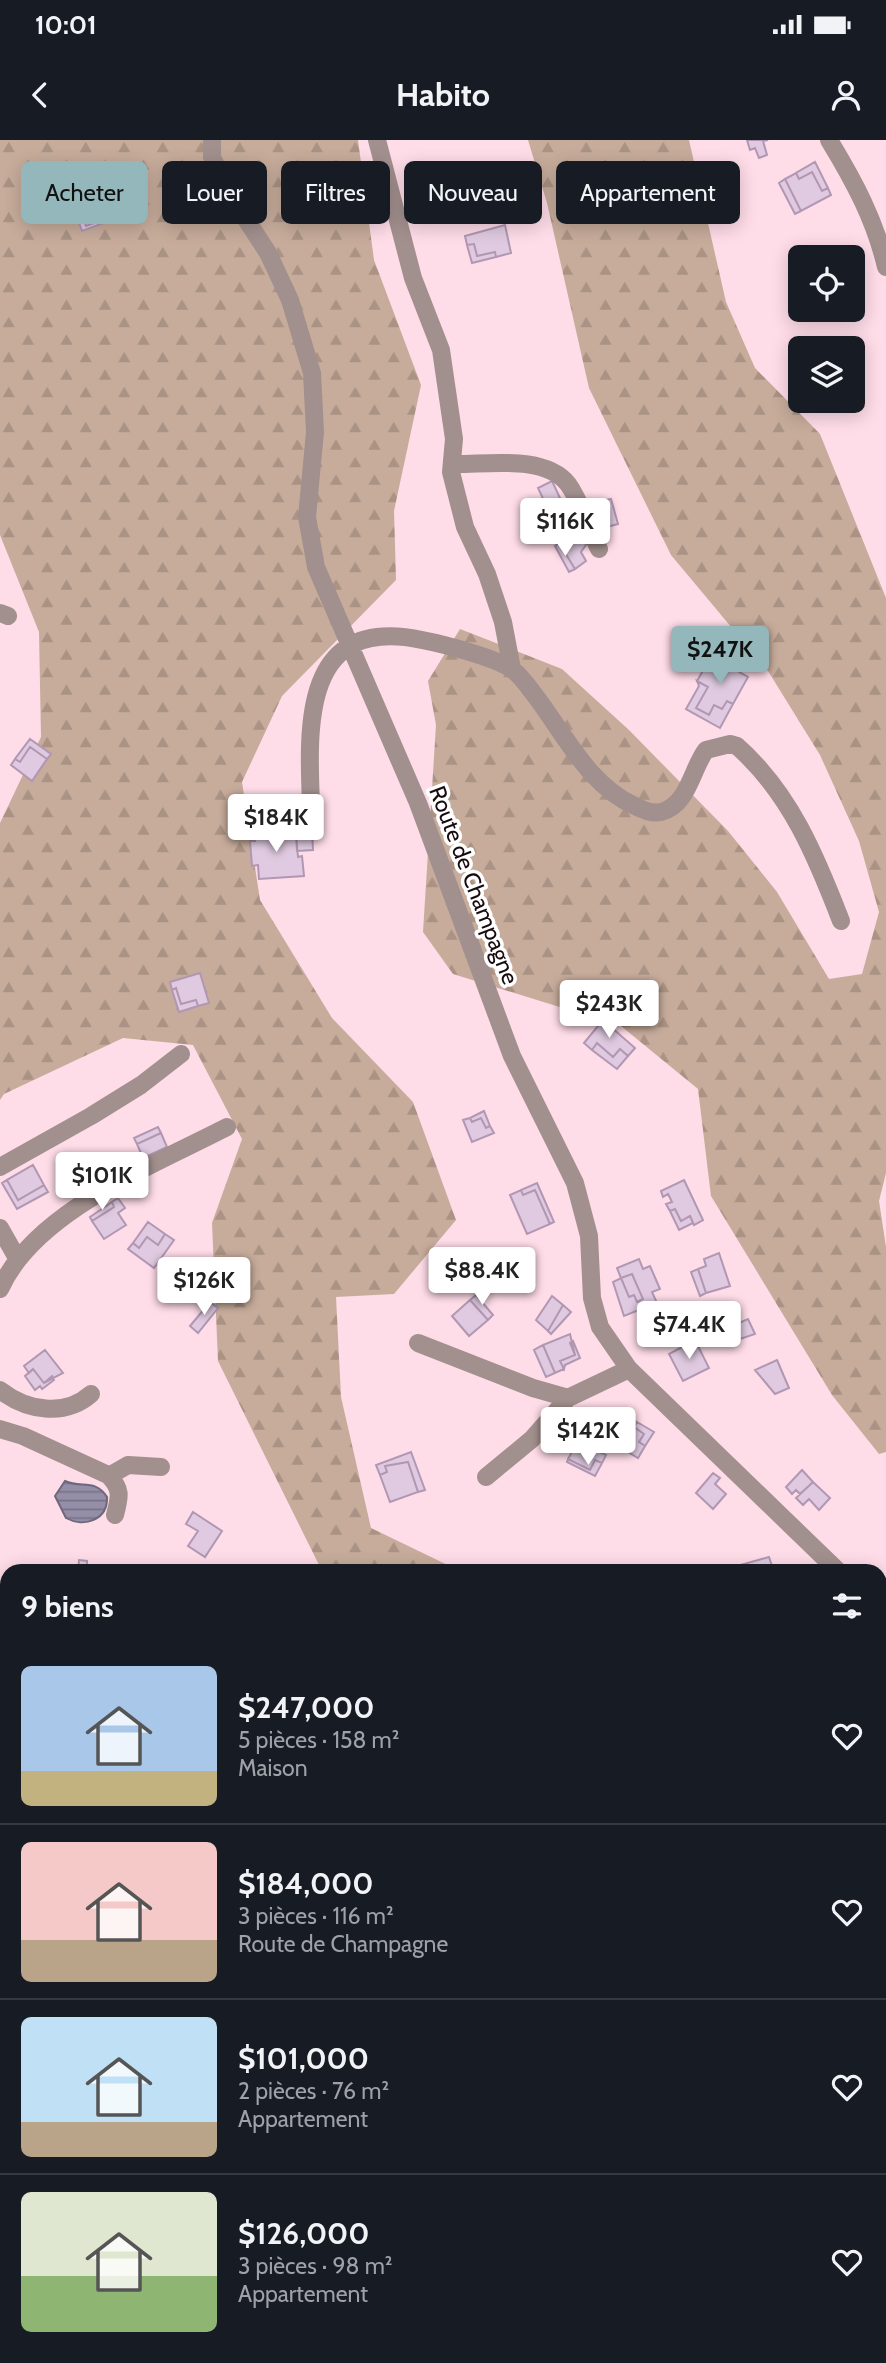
<!DOCTYPE html>
<html lang="fr">
<meta charset="utf-8">
<style>
:root{--surface:#171b24;--page:#20242c;--text:#f1f3f6;--muted:#9ea1a6;--line:#363941;--accent:#94b7bc}
body{margin:0;font-family:Cabin,sans-serif;background:var(--page);color:var(--text);height:100vh;display:flex;flex-direction:column;font-size:26px;white-space:nowrap}
*{box-sizing:border-box;margin:0}
p{font-size:23px;color:var(--muted)}
.icon{flex:none;width:38px;height:38px;fill:none;stroke:currentColor;stroke-width:2;stroke-linecap:round;stroke-linejoin:round}
.map{position:relative;flex:1;overflow:hidden}
.details{position:absolute;left:0px;top:1424px;width:887px;height:800px;display:flex;flex-direction:column;background:var(--surface);border-radius:21px 21px 0 0;box-shadow:0 4px 18px #0003}
.details>*{flex:none}
.banner{position:absolute;left:21px;top:21px;width:845px;height:63px;display:flex;gap:14px}
.fabs{position:absolute;left:788px;top:105px;display:grid;gap:14px}
.fabs a{display:grid;place-items:center;width:77px;height:77px;border-radius:10px;background:var(--surface);box-shadow:0 4px 18px #0003;font-size:35px}
.price{position:absolute;translate:-50% -60px;padding:0 16px;border-radius:7px;background:#fff;color:#222;font-size:23px;line-height:46px;filter:drop-shadow(0 2px 4px #0008)}
.price::after{content:'';position:absolute;left:50%;top:42px;width:21px;height:16px;margin-left:-10px;background:inherit;clip-path:polygon(0 0,100% 0,50% 100%)}
.price.active{background:var(--accent);color:#111}
ul{padding:0;list-style:none}
li{display:flex;align-items:center;gap:21px;height:175px;padding:0 21px}
li+li{border-top:2px solid var(--line)}
li span{display:grid;place-items:center;flex:none;width:196px;height:140px;border-radius:10px;color:#555}
li>.icon{margin-inline-start:auto}
span .icon{width:84px;height:84px;fill:#fffc;stroke-width:1}
li b{font-size:30px}
h2{display:flex;justify-content:space-between;align-items:center;height:84px;padding:0 21px;font-size:30px}
.chip{padding:0 24px;border-radius:10px;background:var(--surface);box-shadow:0 4px 18px #0003;font-size:24px;line-height:63px}
.chip.active{background:var(--accent);color:#111}
.status{display:flex;justify-content:space-between;align-items:center;height:49px;padding:0 35px;background:var(--surface);direction:ltr}
.status svg{height:19px;fill:currentColor}
header{display:flex;justify-content:space-between;align-items:center;height:91px;padding:0 21px;background:var(--surface);font-size:32px;font-weight:800}
.map>svg:first-child{display:block}
</style>
<div class="status"><b>10:01</b><svg viewBox="0 0 49 12"><path d="M0 12V9h3v3zM5 12V6h3v6zM10 12V3h3v9zM15 12V0h3v12zM26 1h20v11H26zM47 4h2v5h-2z"/></svg></div>
<header><svg class="icon" aria-label="back" viewBox="0 0 24 24"><path d="M15 5l-7 7 7 7"/></svg>Habito<svg class="icon" aria-label="person" viewBox="0 0 24 24"><circle cx="12" cy="8" r="4"/><path d="M4 21q1-7 8-7t8 7"/></svg></header>
<div class="map">
<svg width="886" height="2223" viewBox="0 0 886 2223">
<defs>
<pattern id="forest-firs" width="22" height="20" patternUnits="userSpaceOnUse" patternTransform="scale(1.75)"><rect width="22" height="20" fill="#c7ac9b"/><path d="M5 1l3.5 6h-7zM16 11l3.5 6h-7z" fill="#aa9384"/></pattern>
<pattern id="water-rules" width="6" height="5" patternUnits="userSpaceOnUse" patternTransform="scale(1.75)"><rect width="6" height="5" fill="#948ea9"/><path d="M0 2.5h6" fill="none" stroke="#787288"/></pattern>
</defs>
<rect width="100%" height="100%" fill="#fedce8"/>
<path fill="url(#forest-firs)" d="M 0,0 L 358,0 L 374,120 L 421,245 L 394,371 L 396,440 L 282,556 L 242,642 L 260,760 L 332,878 L 413,962 L 456,1080 L 394,1154 L 336,1157 L 341,1257 L 371,1388 L 460,1431 L 322,1431 L 218,1221 L 212,1083 L 242,999 L 193,905 L 123,898 L 4,954 L 0,960 L 0,683 L 41,597 L 39,492 L 0,395 Z
M 528,0 L 689,0 L 726,162 L 755,228 L 820,294 L 886,458 L 886,1033 L 879,1061 L 886,1107 L 886,1312 L 879,1314 L 832,1255 L 711,1056 L 698,949 L 621,886 L 453,834 L 423,792 L 436,585 L 428,541 L 460,489 L 562,529 L 629,590 L 728,691 L 777,752 L 829,839 L 862,834 L 879,772 L 859,701 L 820,615 L 768,531 L 671,415 L 589,248 L 547,63 Z
M 880,1678 L 886,1687 L 886,2223 L 432,2223 L 434,2217 L 880,2217 Z"/>
<path fill="url(#water-rules)" stroke="#6f677b" stroke-width="2" d="M 65,1341 C 81,1349 95,1338 107,1357 C 108,1380 84,1388 66,1378 L 55,1356 Z"/>
<path fill="#e0cae1" stroke="#b197b2" stroke-width="2" fill-rule="evenodd" d="M 747,0 L 768,0 L 763,1 L 767,15 L 759,18 L 755,8 L 750,10 Z
M 815,22 L 828,48 L 822,51 L 812,32 L 799,39 L 796,33 Z
M 812,32 L 822,51 L 828,48 L 831,55 L 801,71 L 785,39 L 796,33 L 799,39 Z
M 785,39 L 801,71 L 795,74 L 779,43 Z
M 105,45 L 117,78 L 82,91 L 70,58 ZM 100,50 L 111,77 L 86,86 L 76,59 Z
M 100,50 L 111,77 L 86,86 L 76,59 Z
M 505,85 L 511,113 L 496,117 L 495,112 L 477,116 L 474,104 L 467,105 L 465,96 Z
M 474,104 L 477,116 L 495,112 L 496,117 L 472,123 L 467,105 Z
M 552,341 L 560,358 L 546,365 L 538,348 Z
M 611,359 L 618,384 L 603,388 L 596,362 Z
M 580,393 L 586,405 L 581,412 L 586,421 L 575,429 L 559,403 Z
M 559,403 L 575,429 L 569,432 L 555,406 Z
M 709,520 L 719,526 L 721,522 L 748,537 L 733,564 L 727,561 L 722,569 L 714,565 L 709,575 L 696,568 L 708,547 L 697,541 Z
M 697,541 L 708,547 L 696,568 L 709,575 L 714,565 L 722,569 L 727,561 L 733,564 L 720,588 L 686,569 L 699,546 Z
M 30,599 L 51,614 L 47,619 L 30,607 L 20,622 L 15,619 Z
M 30,607 L 47,619 L 32,641 L 11,625 L 15,619 L 20,622 Z
M 285,687 L 286,696 L 296,695 L 298,717 L 302,716 L 304,736 L 259,739 L 258,725 L 252,726 L 250,701 L 255,701 L 254,689 Z
M 312,691 L 313,710 L 297,711 L 296,692 Z
M 200,833 L 209,863 L 198,866 L 196,860 L 181,864 L 176,848 L 172,850 L 170,842 Z
M 176,848 L 181,864 L 196,860 L 198,866 L 179,872 L 172,850 Z
M 603,880 L 635,908 L 628,916 L 620,909 L 613,917 L 597,903 L 592,910 L 584,903 Z
M 597,903 L 613,917 L 620,909 L 628,916 L 617,929 L 592,910 Z
M 484,971 L 490,986 L 486,988 L 481,978 L 472,982 L 470,978 Z
M 470,978 L 472,982 L 481,978 L 486,988 L 490,986 L 494,993 L 472,1002 L 463,980 Z
M 158,987 L 161,993 L 137,1004 L 134,998 Z
M 161,993 L 167,1007 L 143,1018 L 137,1004 Z
M 33,1025 L 44,1045 L 18,1060 L 7,1040 Z
M 7,1040 L 18,1060 L 44,1045 L 48,1052 L 17,1069 L 2,1043 Z
M 684,1040 L 703,1080 L 694,1085 L 690,1076 L 681,1081 L 675,1069 L 670,1071 L 666,1064 L 672,1062 L 668,1054 L 663,1057 L 661,1051 Z
M 537,1043 L 554,1082 L 550,1084 L 535,1050 L 523,1055 L 521,1050 Z
M 521,1050 L 523,1055 L 535,1050 L 550,1084 L 527,1094 L 510,1055 Z
M 118,1058 L 125,1068 L 118,1073 L 126,1085 L 104,1099 L 92,1081 L 114,1067 L 112,1062 Z
M 112,1062 L 114,1067 L 92,1081 L 90,1077 Z
M 675,1069 L 681,1081 L 690,1076 L 693,1083 L 679,1090 L 670,1071 Z
M 148,1082 L 165,1094 L 158,1105 L 147,1097 L 139,1108 L 133,1103 Z
M 165,1094 L 174,1100 L 154,1128 L 128,1109 L 133,1103 L 139,1108 L 147,1097 L 158,1105 Z
M 719,1113 L 730,1146 L 706,1153 L 698,1129 L 706,1126 L 704,1119 Z
M 639,1119 L 643,1129 L 650,1126 L 660,1149 L 652,1152 L 657,1163 L 644,1168 L 642,1161 L 637,1162 L 643,1159 L 632,1134 L 621,1138 L 617,1128 Z
M 698,1129 L 706,1153 L 700,1156 L 691,1132 Z
M 632,1134 L 643,1159 L 637,1162 L 634,1155 L 629,1157 L 621,1138 Z
M 621,1138 L 629,1157 L 634,1155 L 637,1162 L 642,1161 L 644,1168 L 624,1176 L 613,1142 Z
M 476,1155 L 493,1175 L 488,1180 L 470,1160 Z
M 552,1156 L 563,1165 L 548,1191 L 536,1180 Z
M 470,1160 L 488,1180 L 469,1196 L 452,1176 Z
M 210,1162 L 218,1168 L 198,1193 L 190,1186 Z
M 563,1165 L 571,1172 L 551,1194 L 548,1191 Z
M 670,1176 L 675,1185 L 659,1194 L 654,1185 Z
M 748,1179 L 755,1194 L 740,1199 L 732,1186 Z
M 570,1194 L 575,1215 L 560,1221 L 564,1229 L 555,1233 L 543,1205 Z
M 695,1200 L 709,1228 L 683,1241 L 669,1214 Z
M 573,1201 L 580,1218 L 565,1225 L 564,1229 L 560,1221 L 575,1215 L 570,1203 Z
M 543,1205 L 555,1233 L 546,1237 L 534,1210 Z
M 45,1210 L 63,1233 L 44,1243 L 33,1229 L 29,1233 L 24,1226 Z
M 777,1220 L 789,1248 L 775,1254 L 755,1230 Z
M 33,1229 L 44,1243 L 52,1236 L 54,1240 L 42,1249 L 40,1246 L 35,1250 L 25,1236 Z
M 629,1277 L 637,1282 L 634,1287 L 644,1294 L 639,1302 L 645,1306 L 638,1318 L 613,1303 Z
M 637,1282 L 654,1292 L 645,1306 L 639,1302 L 644,1294 L 634,1287 Z
M 578,1301 L 606,1315 L 602,1323 L 595,1320 L 590,1330 L 568,1319 Z
M 411,1312 L 425,1350 L 418,1352 L 408,1322 L 385,1326 L 387,1332 L 380,1335 L 376,1325 Z
M 568,1319 L 590,1330 L 595,1320 L 602,1323 L 595,1336 L 567,1322 Z
M 408,1322 L 418,1352 L 390,1362 L 380,1335 L 387,1332 L 385,1326 Z
M 802,1330 L 813,1342 L 800,1354 L 796,1350 L 792,1354 L 786,1347 Z
M 713,1333 L 720,1338 L 715,1344 L 726,1354 L 713,1369 L 696,1353 Z
M 813,1342 L 830,1358 L 819,1370 L 809,1359 L 803,1365 L 796,1358 Z
M 193,1372 L 222,1391 L 205,1417 L 188,1406 L 198,1391 L 186,1384 Z
M 769,1417 L 772,1426 L 768,1427 L 769,1432 L 739,1432 L 737,1426 Z
M 79,1420 L 87,1421 L 87,1426 L 102,1427 L 102,1432 L 78,1432 Z
M 886,1592 L 886,1630 L 880,1632 L 880,1594 Z
M 0,1794 L 7,1810 L 7,1821 L 0,1825 Z
M 7,1880 L 7,1901 L 0,1904 L 0,1883 Z"/>
<g fill="none" stroke-linecap="round" stroke-linejoin="round">
<path stroke="#a2908e" stroke-width="18" d="M 212,0 L 212,17 L 229,53 L 268,113 L 290,160 L 312,233 L 315,292 L 307,377 L 316,427 L 418,663 L 512,916 L 575,1043 L 589,1096 L 592,1158 L 600,1187 L 629,1229 L 839,1432
M 377,0 L 413,138 L 441,210 L 454,299 L 451,332 L 465,387 L 487,434 L 503,482 L 512,529
M 829,0 C 854,41 875,80 886,127
M 452,324 C 486,325 544,314 568,344 C 581,362 589,389 599,409
M 0,473 L 8,476
M 312,688 C 309,602 293,473 422,500 C 443,504 497,518 513,530 C 522,537 530,549 537,558 C 566,597 590,646 635,666 C 643,670 652,674 661,672 C 688,666 692,628 706,610 L 730,604 L 737,606 C 790,653 816,716 841,781
M 0,1027 L 91,976 L 141,945 L 181,914
M 0,1088 L 17,1118
M 0,1149 C 35,1071 154,1025 227,987
M 418,1203 L 533,1248 L 568,1258 L 629,1229
M 0,1250 C 27,1271 65,1277 91,1254
M 0,1289 L 23,1296 L 108,1335 C 122,1349 120,1356 115,1375
M 109,1336 L 128,1325 L 161,1327
M 486,1337 L 532,1299 L 568,1258
M 880,1474 L 886,1480
M 0,1487 L 7,1488
M 0,2018 L 7,2035
M 101,2217 L 104,2223"/>
<path stroke="#684947" stroke-width="18" d="M 880,1793 L 886,1791
M 322,2223 L 329,2217"/>
</g>
<g text-anchor="middle" dominant-baseline="central" stroke-width="7" stroke-linejoin="round" paint-order="stroke">
<g font-size="23" fill="#180b10" stroke="#fff">
<text transform="translate(474 745) rotate(69)">Route de Champagne</text>
</g>
</g>
</svg>
<div class="fabs">
<a><svg class="icon" aria-label="locate" viewBox="0 0 24 24"><circle cx="12" cy="12" r="6"/><path d="M12 2v4M12 18v4M2 12h4M18 12h4"/></svg></a>
<a><svg class="icon" aria-label="layers" viewBox="0 0 24 24"><path d="M12 4l9 5-9 5-9-5zM3 14l9 5 9-5"/></svg></a>
</div>
<b class="price" style="left:565px;top:418px">$116K</b>
<b class="price active" style="left:720px;top:546px">$247K</b>
<b class="price" style="left:276px;top:714px">$184K</b>
<b class="price" style="left:609px;top:900px">$243K</b>
<b class="price" style="left:102px;top:1072px">$101K</b>
<b class="price" style="left:482px;top:1167px">$88.4K</b>
<b class="price" style="left:204px;top:1177px">$126K</b>
<b class="price" style="left:689px;top:1221px">$74.4K</b>
<b class="price" style="left:588px;top:1327px">$142K</b>
<div class="banner">
<a class="chip active">Acheter</a>
<a class="chip">Louer</a>
<a class="chip">Filtres</a>
<a class="chip">Nouveau</a>
<a class="chip">Appartement</a>
</div>
<section class="details">
<h2>9 biens<svg class="icon" aria-label="filters" viewBox="0 0 24 24"><path d="M4 7h16M4 17h16"/><circle cx="9" cy="7" r="2"/><circle cx="15" cy="17" r="2"/></svg></h2>
<ul>
<li><span style="background:linear-gradient(#a9c7e8 75%,#c2b280 0)"><svg class="icon" aria-label="home" viewBox="0 0 24 24"><path d="M3 11l9-7 9 7M6 9v11h12V9"/></svg></span><div><b>$247,000</b><p>5 pièces · 158 m²</p><p>Maison</p></div><svg class="icon" aria-label="heart" viewBox="0 0 24 24"><path d="M12 20l-8-8c-3-5 5-10 8-4 3-6 11-1 8 4z"/></svg></li>
<li><span style="background:linear-gradient(#f6c9c9 70%,#b9a48a 0)"><svg class="icon" aria-label="home" viewBox="0 0 24 24"><path d="M3 11l9-7 9 7M6 9v11h12V9"/></svg></span><div><b>$184,000</b><p>3 pièces · 116 m²</p><p>Route de Champagne</p></div><svg class="icon" aria-label="heart" viewBox="0 0 24 24"><path d="M12 20l-8-8c-3-5 5-10 8-4 3-6 11-1 8 4z"/></svg></li>
<li><span style="background:linear-gradient(#bfe0f5 75%,#b9a48a 0)"><svg class="icon" aria-label="home" viewBox="0 0 24 24"><path d="M3 11l9-7 9 7M6 9v11h12V9"/></svg></span><div><b>$101,000</b><p>2 pièces · 76 m²</p><p>Appartement</p></div><svg class="icon" aria-label="heart" viewBox="0 0 24 24"><path d="M12 20l-8-8c-3-5 5-10 8-4 3-6 11-1 8 4z"/></svg></li>
<li><span style="background:linear-gradient(#dfe7d0 60%,#8fb573 0)"><svg class="icon" aria-label="home" viewBox="0 0 24 24"><path d="M3 11l9-7 9 7M6 9v11h12V9"/></svg></span><div><b>$126,000</b><p>3 pièces · 98 m²</p><p>Appartement</p></div><svg class="icon" aria-label="heart" viewBox="0 0 24 24"><path d="M12 20l-8-8c-3-5 5-10 8-4 3-6 11-1 8 4z"/></svg></li>
</ul>
</section>
</div>
